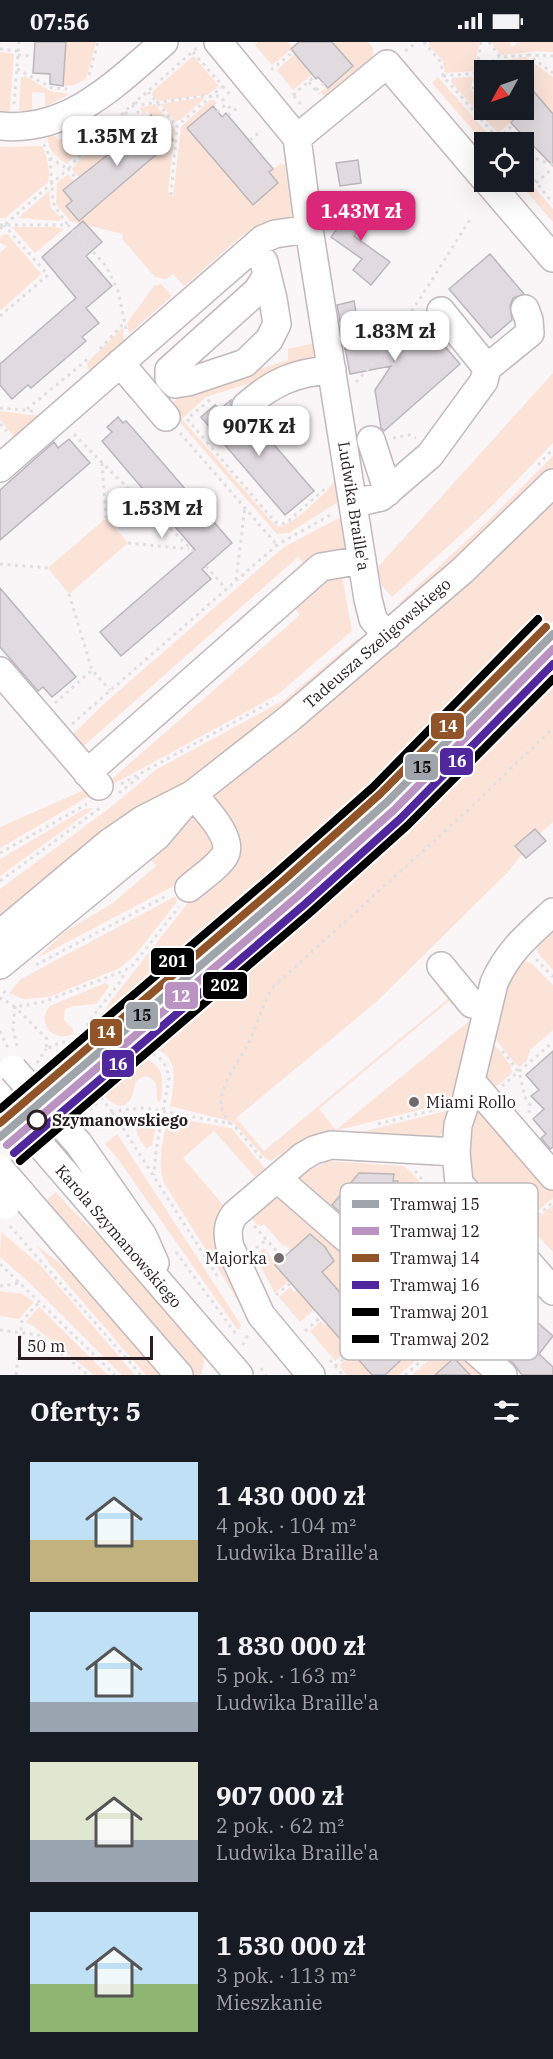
<!DOCTYPE html>
<html lang="pl">
<meta charset="utf-8">
<style>
:root{--surface:#171b24;--page:#242831;--text:#f1f3f6;--muted:#9ea1a6;--accent:#db2777}
body{margin:0;font-family:"IBM Plex Serif",serif;background:var(--page);color:var(--text);height:100vh;display:flex;flex-direction:column;font-size:22px;white-space:nowrap}
*{box-sizing:border-box;margin:0}
p{font-size:20px;color:var(--muted)}
.icon{flex:none;width:33px;height:33px;fill:none;stroke:currentColor;stroke-width:2;stroke-linecap:round;stroke-linejoin:round}
.map{position:relative;height:1333px;overflow:hidden}
.details{display:flex;flex-direction:column;background:var(--surface);flex:1}
.details>*{flex:none}
.needle{width:39px;rotate:230deg}
.fabs{position:absolute;left:474px;top:18px;display:grid;gap:12px}
.fabs a{display:grid;place-items:center;width:60px;height:60px;border-radius:0px;background:var(--surface);box-shadow:0 6px 24px #0002;font-size:30px}
.scale{position:absolute;left:18px;bottom:15px;width:135px;box-sizing:border-box;padding-left:6px;border:3px solid #291d21;border-top:0;font-size:16px;line-height:21px;white-space:nowrap;color:#291d21;-webkit-text-stroke:4px #fff;paint-order:stroke}
.price{position:absolute;translate:-50% -51px;padding:0 14px;border-radius:12px;background:#fff;color:#222;font-size:20px;line-height:39px;filter:drop-shadow(0 2px 3px #0008)}
.price::after{content:'';position:absolute;left:50%;top:36px;width:18px;height:14px;margin-left:-9px;background:inherit;clip-path:polygon(0 0,100% 0,50% 100%)}
.price.current{background:var(--accent);color:#fff}
ul{padding:0;list-style:none}
li{display:flex;align-items:center;gap:18px;height:150px;padding:0 30px}
li span{display:grid;place-items:center;flex:none;width:168px;height:120px;border-radius:0px;color:#555}
li>.icon{margin-inline-start:auto}
span .icon{width:72px;height:72px;fill:#fffc;stroke-width:1}
li b{font-size:26px}
h2{display:flex;justify-content:space-between;align-items:center;height:72px;padding:0 30px;font-size:26px}
.status{display:flex;justify-content:space-between;align-items:center;height:42px;padding:0 30px;background:var(--surface);direction:ltr}
.status svg{height:16px;fill:currentColor}
.map>svg:first-child{display:block}
</style>
<div class="status"><b>07:56</b><svg viewBox="0 0 49 12"><path d="M0 12V9h3v3zM5 12V6h3v6zM10 12V3h3v9zM15 12V0h3v12zM26 1h20v11H26zM47 4h2v5h-2z"/></svg></div>
<div class="map">
<svg width="553" height="1333" viewBox="0 0 553 1333">
<rect width="100%" height="100%" fill="#faf5f7"/>
<path fill="#fbe3d8" d="M 66,0 L 96,0 L 86,37 L 74,43 L 63,44 Z
M 258,0 L 288,0 L 293,6 L 272,23 L 255,3 Z
M 332,0 L 368,0 L 373,6 L 373,17 L 329,54 L 324,54 L 320,50 L 353,24 Z
M 429,0 L 479,0 L 474,29 L 445,31 L 443,19 L 429,3 Z
M 491,0 L 509,0 L 513,5 L 518,0 L 553,0 L 553,10 L 538,9 L 503,13 L 500,12 Z
M 0,10 L 14,12 L 10,67 L 8,70 L 0,70 Z
M 297,10 L 314,31 L 293,48 L 277,28 Z
M 192,15 L 194,15 L 219,44 L 207,53 L 157,59 L 152,53 L 153,49 Z
M 526,15 L 553,35 L 553,72 L 524,38 L 524,28 L 515,28 L 509,21 L 499,28 L 484,28 L 484,60 L 475,46 C 481,18 502,18 526,15 Z
M 25,34 L 50,49 L 69,52 L 45,65 L 45,51 L 32,50 L 32,69 L 19,69 L 21,36 Z
M 438,35 L 495,100 L 484,101 L 432,41 Z
M 473,35 L 471,47 L 481,63 L 475,67 L 451,40 L 452,36 Z
M 203,55 L 204,57 L 180,78 L 175,79 L 161,63 L 161,62 Z
M 210,58 L 214,58 L 217,61 L 187,86 L 196,97 L 198,95 L 200,102 L 253,163 L 278,141 L 269,130 L 280,122 L 285,123 L 293,182 L 249,204 L 245,191 L 184,244 L 173,232 L 166,237 L 155,235 L 122,197 L 123,192 L 70,179 L 56,162 L 57,141 L 68,132 L 74,139 L 63,148 L 72,159 L 66,164 L 75,174 L 86,174 L 172,98 L 147,69 L 144,72 L 139,66 L 155,62 L 175,87 L 168,150 L 173,155 L 181,85 Z
M 487,68 L 508,68 L 515,77 L 498,91 L 481,73 Z
M 108,74 L 110,76 L 94,90 L 67,122 C 52,112 48,108 47,89 L 49,89 L 59,98 L 84,89 Z
M 122,75 L 125,75 L 137,88 L 115,104 L 105,90 Z
M 96,98 L 98,98 L 110,111 L 80,137 L 72,127 Z
M 42,104 C 47,114 51,129 48,140 L 5,176 L 0,176 L 0,105 Z
M 524,133 L 553,167 L 553,180 L 518,140 L 524,140 Z
M 49,149 L 51,166 L 60,175 L 60,179 L 18,176 Z
M 12,185 L 54,185 L 64,187 L 35,211 Z
M 5,192 L 8,193 L 41,232 L 0,269 L 0,211 L 7,204 L 0,201 L 0,195 Z
M 161,242 L 172,254 L 129,292 L 127,281 L 154,244 Z
M 123,285 L 125,310 L 93,332 L 89,329 L 87,321 Z
M 314,301 L 317,320 L 206,355 L 182,377 L 274,482 L 279,485 C 292,483 327,451 334,439 L 338,460 L 289,491 L 277,492 L 168,367 L 179,353 L 288,318 L 288,307 Z
M 553,331 L 553,401 L 487,469 L 392,555 L 382,544 L 377,526 Z
M 0,369 L 48,375 L 16,397 L 0,378 Z
M 553,414 L 553,425 L 470,507 L 403,562 L 398,562 L 487,480 Z
M 553,455 L 553,579 L 429,707 L 359,773 L 277,846 L 108,989 L 100,983 L 102,975 L 110,960 L 206,838 L 221,824 L 208,759 L 392,603 Z
M 106,476 L 128,501 L 69,552 L 48,526 Z
M 339,476 L 342,476 C 344,486 349,500 342,509 L 307,525 L 298,515 L 77,710 L 66,699 L 106,660 L 284,505 Z
M 342,534 L 352,589 L 347,593 L 277,653 L 106,746 L 106,742 L 300,573 L 291,562 L 318,538 Z
M 358,596 L 358,602 L 354,609 L 187,740 L 46,836 L 0,872 L 0,847 L 107,768 L 157,727 L 283,659 Z
M 553,624 L 553,780 L 539,792 L 535,787 L 515,804 L 522,812 L 508,830 L 375,961 L 236,1076 L 264,1109 L 448,957 L 439,947 L 444,945 L 459,968 L 458,969 L 449,959 L 319,1067 L 336,1088 L 468,980 L 472,979 L 456,1059 L 309,1095 L 298,1100 L 271,1119 L 265,1116 L 233,1080 L 170,1064 C 174,1043 181,1013 153,1007 L 154,1000 L 150,997 C 289,878 427,757 553,624 Z
M 91,745 L 96,750 L 0,806 L 0,785 Z
M 94,766 L 0,834 L 0,817 L 85,767 Z
M 197,768 L 222,803 L 200,830 L 37,916 L 66,889 L 113,861 L 156,824 L 150,817 L 175,787 Z
M 174,855 L 176,855 L 177,860 L 136,912 L 120,926 L 49,955 L 23,957 L 9,951 L 21,937 Z
M 553,880 L 553,928 L 538,911 L 536,902 Z
M 520,918 L 531,921 L 553,943 L 553,988 L 530,1008 L 527,1018 L 520,1025 L 514,1021 L 495,996 L 502,941 Z
M 105,941 L 109,943 L 108,946 L 96,962 L 73,964 L 65,967 L 64,978 L 73,987 L 73,992 C 54,1001 35,981 50,964 Z
M 491,998 L 511,1024 L 512,1031 L 492,1048 L 483,1044 Z
M 142,1018 L 148,1018 C 166,1026 162,1041 161,1058 L 158,1060 C 155,1049 161,1038 145,1034 L 136,1039 C 134,1044 134,1049 132,1054 C 122,1076 105,1055 96,1045 Z
M 454,1067 L 446,1090 L 435,1096 L 340,1095 Z
M 478,1067 L 553,1142 L 553,1156 L 522,1182 L 512,1187 L 473,1146 L 463,1118 L 475,1069 Z
M 143,1071 L 154,1074 L 157,1078 L 152,1103 L 147,1106 C 139,1101 134,1085 136,1077 Z
M 168,1075 L 231,1086 L 269,1131 L 261,1130 L 255,1135 L 214,1089 L 183,1116 L 224,1164 L 247,1273 L 164,1141 C 157,1119 163,1098 168,1075 Z
M 117,1092 L 241,1283 L 240,1287 L 237,1287 L 118,1117 L 105,1102 Z
M 328,1119 L 403,1124 L 411,1130 L 452,1177 L 415,1221 L 402,1210 L 400,1185 L 393,1180 L 388,1186 L 364,1166 L 375,1151 L 376,1153 L 397,1153 L 398,1140 L 393,1139 L 393,1132 L 372,1141 L 360,1131 L 327,1168 L 291,1144 L 310,1128 Z
M 56,1150 L 72,1168 L 136,1230 L 203,1310 L 204,1321 L 201,1333 L 192,1333 L 43,1161 Z
M 284,1150 L 444,1294 L 399,1333 L 383,1333 L 400,1319 L 322,1230 L 334,1220 L 321,1201 L 291,1209 L 285,1203 L 283,1204 L 264,1182 L 261,1184 L 257,1183 L 252,1177 Z
M 553,1163 L 553,1210 L 531,1186 L 531,1181 Z
M 1,1190 L 41,1224 L 135,1333 L 122,1333 L 33,1244 L 0,1215 Z
M 36,1203 L 82,1238 L 133,1294 L 160,1333 L 146,1333 L 50,1222 Z
M 264,1206 L 289,1239 L 275,1251 L 255,1214 Z
M 290,1245 L 294,1250 L 298,1247 L 315,1267 L 300,1280 L 279,1255 Z
M 0,1249 L 22,1252 L 34,1260 L 19,1277 L 0,1274 Z
M 39,1265 L 108,1333 L 94,1333 L 32,1283 L 25,1281 Z
M 321,1279 L 325,1284 L 328,1282 L 349,1307 L 335,1319 L 310,1289 Z
M 450,1300 L 494,1333 L 470,1333 L 454,1317 L 435,1333 L 414,1333 L 413,1332 Z
M 351,1313 L 355,1318 L 358,1317 L 372,1333 L 347,1333 L 339,1324 Z"/>
<path fill="#e1dade" stroke="#bcb6ba" stroke-width="1.5" d="M 35,0 L 66,0 L 63,44 L 50,42 L 50,32 L 33,31 Z
M 299,0 L 332,0 L 353,24 L 328,46 L 318,35 L 316,37 L 291,7 Z
M 524,38 L 553,72 L 553,124 L 511,81 L 513,78 L 504,68 L 524,68 Z
M 213,64 L 222,75 L 226,71 L 273,127 L 269,130 L 278,141 L 253,163 L 187,86 Z
M 151,73 L 173,98 L 79,179 L 66,164 L 72,159 L 63,148 L 110,111 L 109,109 Z
M 358,118 L 361,141 L 340,144 L 336,121 Z
M 362,153 L 376,164 L 354,194 L 390,220 L 371,243 L 353,228 L 362,217 L 331,195 Z
M 83,179 L 102,200 L 86,214 L 112,244 L 86,266 L 99,281 L 82,295 L 86,299 L 31,346 L 28,343 L 12,357 L 0,343 L 0,322 L 76,256 L 42,215 Z
M 490,212 L 524,252 L 513,256 L 510,264 L 512,278 L 491,296 L 449,247 Z
M 354,259 L 357,276 L 361,276 L 363,283 L 387,279 L 394,319 L 422,278 L 460,322 L 384,389 L 381,386 L 375,348 L 391,324 L 350,332 L 337,263 Z
M 231,358 L 231,367 L 234,375 L 241,379 L 248,380 L 258,375 L 267,386 L 263,390 L 314,449 L 285,473 L 201,375 L 215,363 L 220,367 Z
M 118,375 L 123,381 L 126,379 L 135,389 L 232,501 L 202,527 L 211,537 L 121,614 L 100,590 L 195,508 L 102,399 L 112,390 L 107,385 Z
M 69,397 L 90,421 L 0,498 L 0,448 L 54,400 L 58,406 Z
M 0,546 L 76,635 L 52,655 L 43,645 L 38,649 L 0,605 Z
M 535,787 L 546,799 L 526,816 L 515,804 Z
M 553,1009 L 553,1105 L 550,1107 L 541,1096 L 546,1092 L 533,1077 L 544,1067 L 531,1054 L 539,1048 L 526,1033 Z
M 359,1131 L 394,1132 L 393,1139 L 398,1139 L 397,1153 L 348,1152 L 388,1186 L 404,1169 L 424,1186 L 395,1218 L 332,1163 Z
M 310,1192 L 325,1205 L 334,1219 L 322,1230 L 400,1319 L 385,1333 L 372,1333 L 275,1223 Z
M 537,1280 L 553,1294 L 539,1312 L 553,1325 L 553,1333 L 522,1333 L 513,1321 L 504,1313 Z
M 454,1316 L 470,1333 L 435,1333 Z"/>
<g fill="none" stroke-linecap="round" stroke-linejoin="round">
<g stroke="#c1b8bc" stroke-width="30">
<path id="minor" d="M 218,0 L 297,96 L 309,187 L 368,557 L 373,577 L 387,594
M 0,84 C 69,91 116,41 164,0
M 297,96 L 387,22 L 484,136
M 488,140 L 553,216
M 253,206 L 264,220 L 273,257 L 277,282 L 269,298 L 245,321 L 188,340 L 175,342 L 169,336 L 169,328 L 257,249 L 266,235
M 120,321 L 166,375
M 487,326 L 530,291 L 529,278 L 525,267
M 246,364 C 273,340 296,330 332,328
M 371,398 L 388,450
M 0,426 L 263,197 L 275,192 L 309,187
M 354,461 L 381,455 L 430,413 L 484,339 L 487,326 L 441,269
M 0,629 L 99,744
M 87,731 L 321,525 L 362,518
M 189,846 C 198,838 219,824 225,813 C 234,795 204,766 193,752
M 553,870 C 528,893 508,909 494,941 L 466,1059 L 458,1083 L 456,1110 L 459,1141 L 553,1249
M 0,892 L 110,800 L 142,778 L 193,752 L 290,676 L 462,529 L 553,441
M 0,923 L 157,794 L 184,762
M 441,924 L 472,962 L 488,966
M 471,1039 L 553,1134
M 79,1102 L 143,1194 L 155,1221
M 56,1121 L 239,1333
M 285,1143 L 503,1333
M 21,1151 L 179,1333
M 311,1333 L 261,1273 L 230,1205 C 227,1192 227,1182 235,1172 L 302,1115 L 314,1108 L 331,1103 L 456,1110"/>
</g>
<path stroke="#e0dfdf" stroke-width="3" stroke-dasharray="3 4.5" stroke-linecap="butt" d="M 424,0 L 441,20 L 443,34 L 501,100
M 481,0 L 473,48 L 484,62
M 489,0 L 500,15 L 528,13 L 553,31
M 0,7 L 18,9
M 405,9 L 417,0
M 193,10 L 232,55
M 18,13 L 29,14
M 528,13 L 553,14
M 17,27 L 52,46 L 67,47
M 271,28 L 293,10
M 89,33 L 98,0
M 443,34 L 476,31 L 499,15
M 309,40 L 319,52
M 316,48 L 324,41
M 148,50 L 177,84
M 293,53 L 314,35
M 294,54 L 303,65
M 135,60 L 139,63 L 204,54 L 220,54 L 226,62
M 14,62 L 19,0
M 132,63 L 145,78
M 125,70 L 137,83
M 217,70 L 226,62 L 233,69
M 228,73 L 240,64
M 476,73 L 484,65
M 99,92 L 111,105
M 498,97 L 513,83
M 250,98 L 261,89
M 44,102 L 50,116 L 68,127 L 99,92 L 198,5
M 529,114 L 553,123
M 50,116 L 53,159 L 55,165 L 68,183
M 524,118 L 535,108
M 524,126 L 553,161
M 536,141 L 553,126
M 171,153 L 177,84 L 223,44
M 0,183 L 68,183 L 106,224 L 118,249 L 126,287
M 0,187 L 68,127 L 76,136
M 0,274 L 48,233 L 4,183
M 100,307 L 124,281
M 356,340 C 402,291 435,232 471,176
M 210,358 L 187,377 L 275,480 L 280,482 L 286,481 L 328,444
M 0,366 L 34,369
M 27,367 L 88,317
M 0,382 L 7,389
M 180,391 L 277,503
M 74,392 C 113,433 154,470 194,510
M 393,396 L 409,393 L 416,396
M 102,421 L 106,476
M 538,423 L 553,407
M 128,501 L 189,507
M 0,522 L 48,526
M 206,524 L 226,547
M 236,538 L 245,465
M 69,552 L 92,628
M 55,661 L 92,628 L 110,648
M 72,682 L 277,503 L 332,472
M 121,742 L 273,659
M 119,751 L 142,733
M 0,811 L 87,762
M 0,839 L 100,766
M 536,917 L 553,935
M 36,923 L 168,853
M 0,958 L 7,945
M 6,959 L 15,965 L 43,960 L 126,928 L 133,923 L 179,865
M 0,989 L 8,1006
M 17,1004 L 13,987 L 15,965 L 47,997 L 46,1007 L 62,1000 L 82,1002
M 502,1009 L 519,1030 L 526,1058 L 530,1063 L 529,1071
M 37,1021 L 46,1007
M 42,1027 L 60,1012 L 67,1019 L 49,1034
M 53,1039 L 77,1019 L 89,979 L 120,940 L 125,930
M 502,1044 L 553,1000
M 71,1061 C 84,1050 134,1008 150,1011 C 162,1014 167,1025 169,1036 L 156,1108 L 154,1133
M 76,1066 L 95,1050 L 102,1057
M 84,1073 L 102,1057 L 114,1072 L 218,1235
M 91,1081 L 121,1068 L 144,1066 L 233,1082 L 264,1119
M 230,1082 C 225,1074 219,1065 221,1056 C 225,1036 240,1018 249,1000 C 258,982 262,961 274,944 L 467,769 L 553,686
M 378,1082 L 441,1066
M 415,1129 L 457,1178
M 526,1183 L 553,1160
M 10,1184 L 141,1333
M 254,1184 L 283,1216
M 256,1206 L 266,1198
M 176,1210 L 236,1292
M 0,1222 L 115,1333
M 500,1222 L 498,1224 L 536,1267
M 0,1244 L 20,1241
M 276,1253 L 291,1241
M 0,1288 L 39,1293 L 88,1333
M 305,1289 L 321,1275
M 243,1303 L 248,1292
M 505,1305 L 537,1266
M 330,1318 L 343,1333
M 335,1324 L 352,1310
M 261,1326 L 266,1333
M 16,1333 L 22,1279 L 40,1259
M 405,1333 L 437,1305"/>
<use href="#minor" stroke="#fefefe" stroke-width="27"/>
<g stroke="#c1b8bc" stroke-width="30" stroke-linecap="butt">
<path id="minor-bridge" d="M 13,1027 L 79,1102
M 0,1056 L 56,1121
M 0,1127 L 21,1151
M 0,1156 L 6,1163"/>
</g>
<use href="#minor-bridge" stroke="#fefefe" stroke-width="27"/>
<g stroke="#fff" stroke-width="12">
<path id="tram-1" d="M 0,1095 L 291,846 L 387,760 L 553,592"/>
</g>
<g stroke="#fff" stroke-width="12">
<path id="tram-2" d="M 7,1103 L 298,854 L 394,768 L 553,607"/>
</g>
<g stroke="#fff" stroke-width="12">
<path id="tram-3" d="M 0,1081 L 284,838 L 380,752 L 546,585"/>
</g>
<g stroke="#fff" stroke-width="12">
<path id="tram-4" d="M 14,1111 L 305,862 L 401,776 L 553,622"/>
</g>
<g stroke="#fff" stroke-width="12">
<path id="tram-5" d="M 0,1067 L 277,830 L 373,745 L 538,577"/>
</g>
<g stroke="#fff" stroke-width="12">
<path id="tram-6" d="M 20,1119 L 311,870 L 408,783 L 553,637"/>
</g>
<use href="#tram-1" stroke="#a0a5ac" stroke-width="8"/>
<use href="#tram-2" stroke="#bb93c3" stroke-width="8"/>
<use href="#tram-3" stroke="#915429" stroke-width="8"/>
<use href="#tram-4" stroke="#51279e" stroke-width="8"/>
<use href="#tram-5" stroke="#000" stroke-width="8"/>
<use href="#tram-6" stroke="#000" stroke-width="8"/>
</g>
<g fill="#72696c" stroke="#fff" stroke-width="2">
<circle cx="414" cy="1060" r="6"/>
<circle cx="279" cy="1216" r="6"/>
</g>
<circle fill="#fff" stroke="#291d21" stroke-width="3" cx="37" cy="1078" r="9"/>
<g text-anchor="middle" dominant-baseline="central" stroke-width="5" stroke-linejoin="round" paint-order="stroke">
<g font-size="16" fill="#291d21" stroke="#fff">
<text transform="translate(354 464) rotate(81)">Ludwika Braille'a</text>
<text transform="translate(377 601) rotate(-41)">Tadeusza Szeligowskiego</text>
<text transform="translate(119 1194) rotate(49)">Karola Szymanowskiego</text>
</g>
<g font-size="16" fill="#291d21" stroke="#fff" text-anchor="start">
<text x="426" y="1060">Miami Rollo</text>
<text x="267" y="1216" text-anchor="end">Majorka</text>
</g>
<g font-size="16" font-weight="bold" fill="#291d21" stroke="#fff" text-anchor="start">
<text x="52" y="1078">Szymanowskiego</text>
</g>
</g>
<rect x="340" y="1141" width="198" height="177" rx="9" fill="#fff" stroke="#bfbbbc" stroke-width="1.5"/>
<rect x="352" y="1158" width="27" height="8" fill="#a0a5ac"/>
<rect x="352" y="1185" width="27" height="8" fill="#bb93c3"/>
<rect x="352" y="1212" width="27" height="8" fill="#915429"/>
<rect x="352" y="1239" width="27" height="8" fill="#51279e"/>
<rect x="352" y="1266" width="27" height="8" fill="#000"/>
<rect x="352" y="1293" width="27" height="8" fill="#000"/>
<g font-size="16" fill="#291d21">
<text x="390" y="1168">Tramwaj 15</text>
<text x="390" y="1195">Tramwaj 12</text>
<text x="390" y="1222">Tramwaj 14</text>
<text x="390" y="1249">Tramwaj 16</text>
<text x="390" y="1276">Tramwaj 201</text>
<text x="390" y="1303">Tramwaj 202</text>
</g>
<g stroke="#fff" stroke-width="2">
<rect x="430" y="670" width="35" height="28" rx="6" fill="#915429"/>
<rect x="439" y="705" width="35" height="29" rx="6" fill="#51279e"/>
<rect x="404" y="711" width="35" height="28" rx="6" fill="#a0a5ac"/>
<rect x="150" y="905" width="45" height="29" rx="6" fill="#000"/>
<rect x="202" y="929" width="46" height="29" rx="6" fill="#000"/>
<rect x="164" y="939" width="35" height="29" rx="6" fill="#bb93c3"/>
<rect x="125" y="959" width="34" height="29" rx="6" fill="#a0a5ac"/>
<rect x="89" y="976" width="34" height="29" rx="6" fill="#915429"/>
<rect x="101" y="1007" width="34" height="29" rx="6" fill="#51279e"/>
</g>
<g font-size="16" text-anchor="middle" font-weight="bold" fill="#fff">
<text x="448" y="690">14</text>
<text x="457" y="725">16</text>
<text x="173" y="925">201</text>
<text x="225" y="949">202</text>
<text x="181" y="960">12</text>
<text x="106" y="996">14</text>
<text x="118" y="1028">16</text>
</g>
<g font-size="16" text-anchor="middle" font-weight="bold" fill="#111">
<text x="422" y="731">15</text>
<text x="142" y="979">15</text>
</g>
</svg>
<div class="fabs">
<a><svg class="needle" viewBox="-14 -14 28 28"><path d="M0-13l5 13h-10z" fill="#e53935"/><path d="M0 13l5-13h-10z" fill="#9ea1a6"/></svg></a>
<a><svg class="icon" aria-label="locate" viewBox="0 0 24 24"><circle cx="12" cy="12" r="6"/><path d="M12 2v4M12 18v4M2 12h4M18 12h4"/></svg></a>
</div>
<div class="scale">50 m</div>
<b class="price" style="left:117px;top:125px">1.35M zł</b>
<b class="price current" style="left:361px;top:200px">1.43M zł</b>
<b class="price" style="left:395px;top:320px">1.83M zł</b>
<b class="price" style="left:259px;top:415px">907K zł</b>
<b class="price" style="left:162px;top:497px">1.53M zł</b>
</div>
<section class="details">
<h2>Oferty: 5<svg class="icon" aria-label="filters" viewBox="0 0 24 24"><path d="M4 7h16M4 17h16"/><circle cx="9" cy="7" r="2"/><circle cx="15" cy="17" r="2"/></svg></h2>
<ul>
<li><span style="background:linear-gradient(#bfe0f5 65%,#c2b280 0)"><svg class="icon" aria-label="home" viewBox="0 0 24 24"><path d="M3 11l9-7 9 7M6 9v11h12V9"/></svg></span><div><b>1 430 000 zł</b><p>4 pok. · 104 m²</p><p>Ludwika Braille'a</p></div></li>
<li><span style="background:linear-gradient(#bfe0f5 75%,#9aa5b1 0)"><svg class="icon" aria-label="home" viewBox="0 0 24 24"><path d="M3 11l9-7 9 7M6 9v11h12V9"/></svg></span><div><b>1 830 000 zł</b><p>5 pok. · 163 m²</p><p>Ludwika Braille'a</p></div></li>
<li><span style="background:linear-gradient(#dfe7d0 65%,#9aa5b1 0)"><svg class="icon" aria-label="home" viewBox="0 0 24 24"><path d="M3 11l9-7 9 7M6 9v11h12V9"/></svg></span><div><b>907 000 zł</b><p>2 pok. · 62 m²</p><p>Ludwika Braille'a</p></div></li>
<li><span style="background:linear-gradient(#bfe0f5 60%,#8fb573 0)"><svg class="icon" aria-label="home" viewBox="0 0 24 24"><path d="M3 11l9-7 9 7M6 9v11h12V9"/></svg></span><div><b>1 530 000 zł</b><p>3 pok. · 113 m²</p><p>Mieszkanie</p></div></li>
</ul>
</section>
